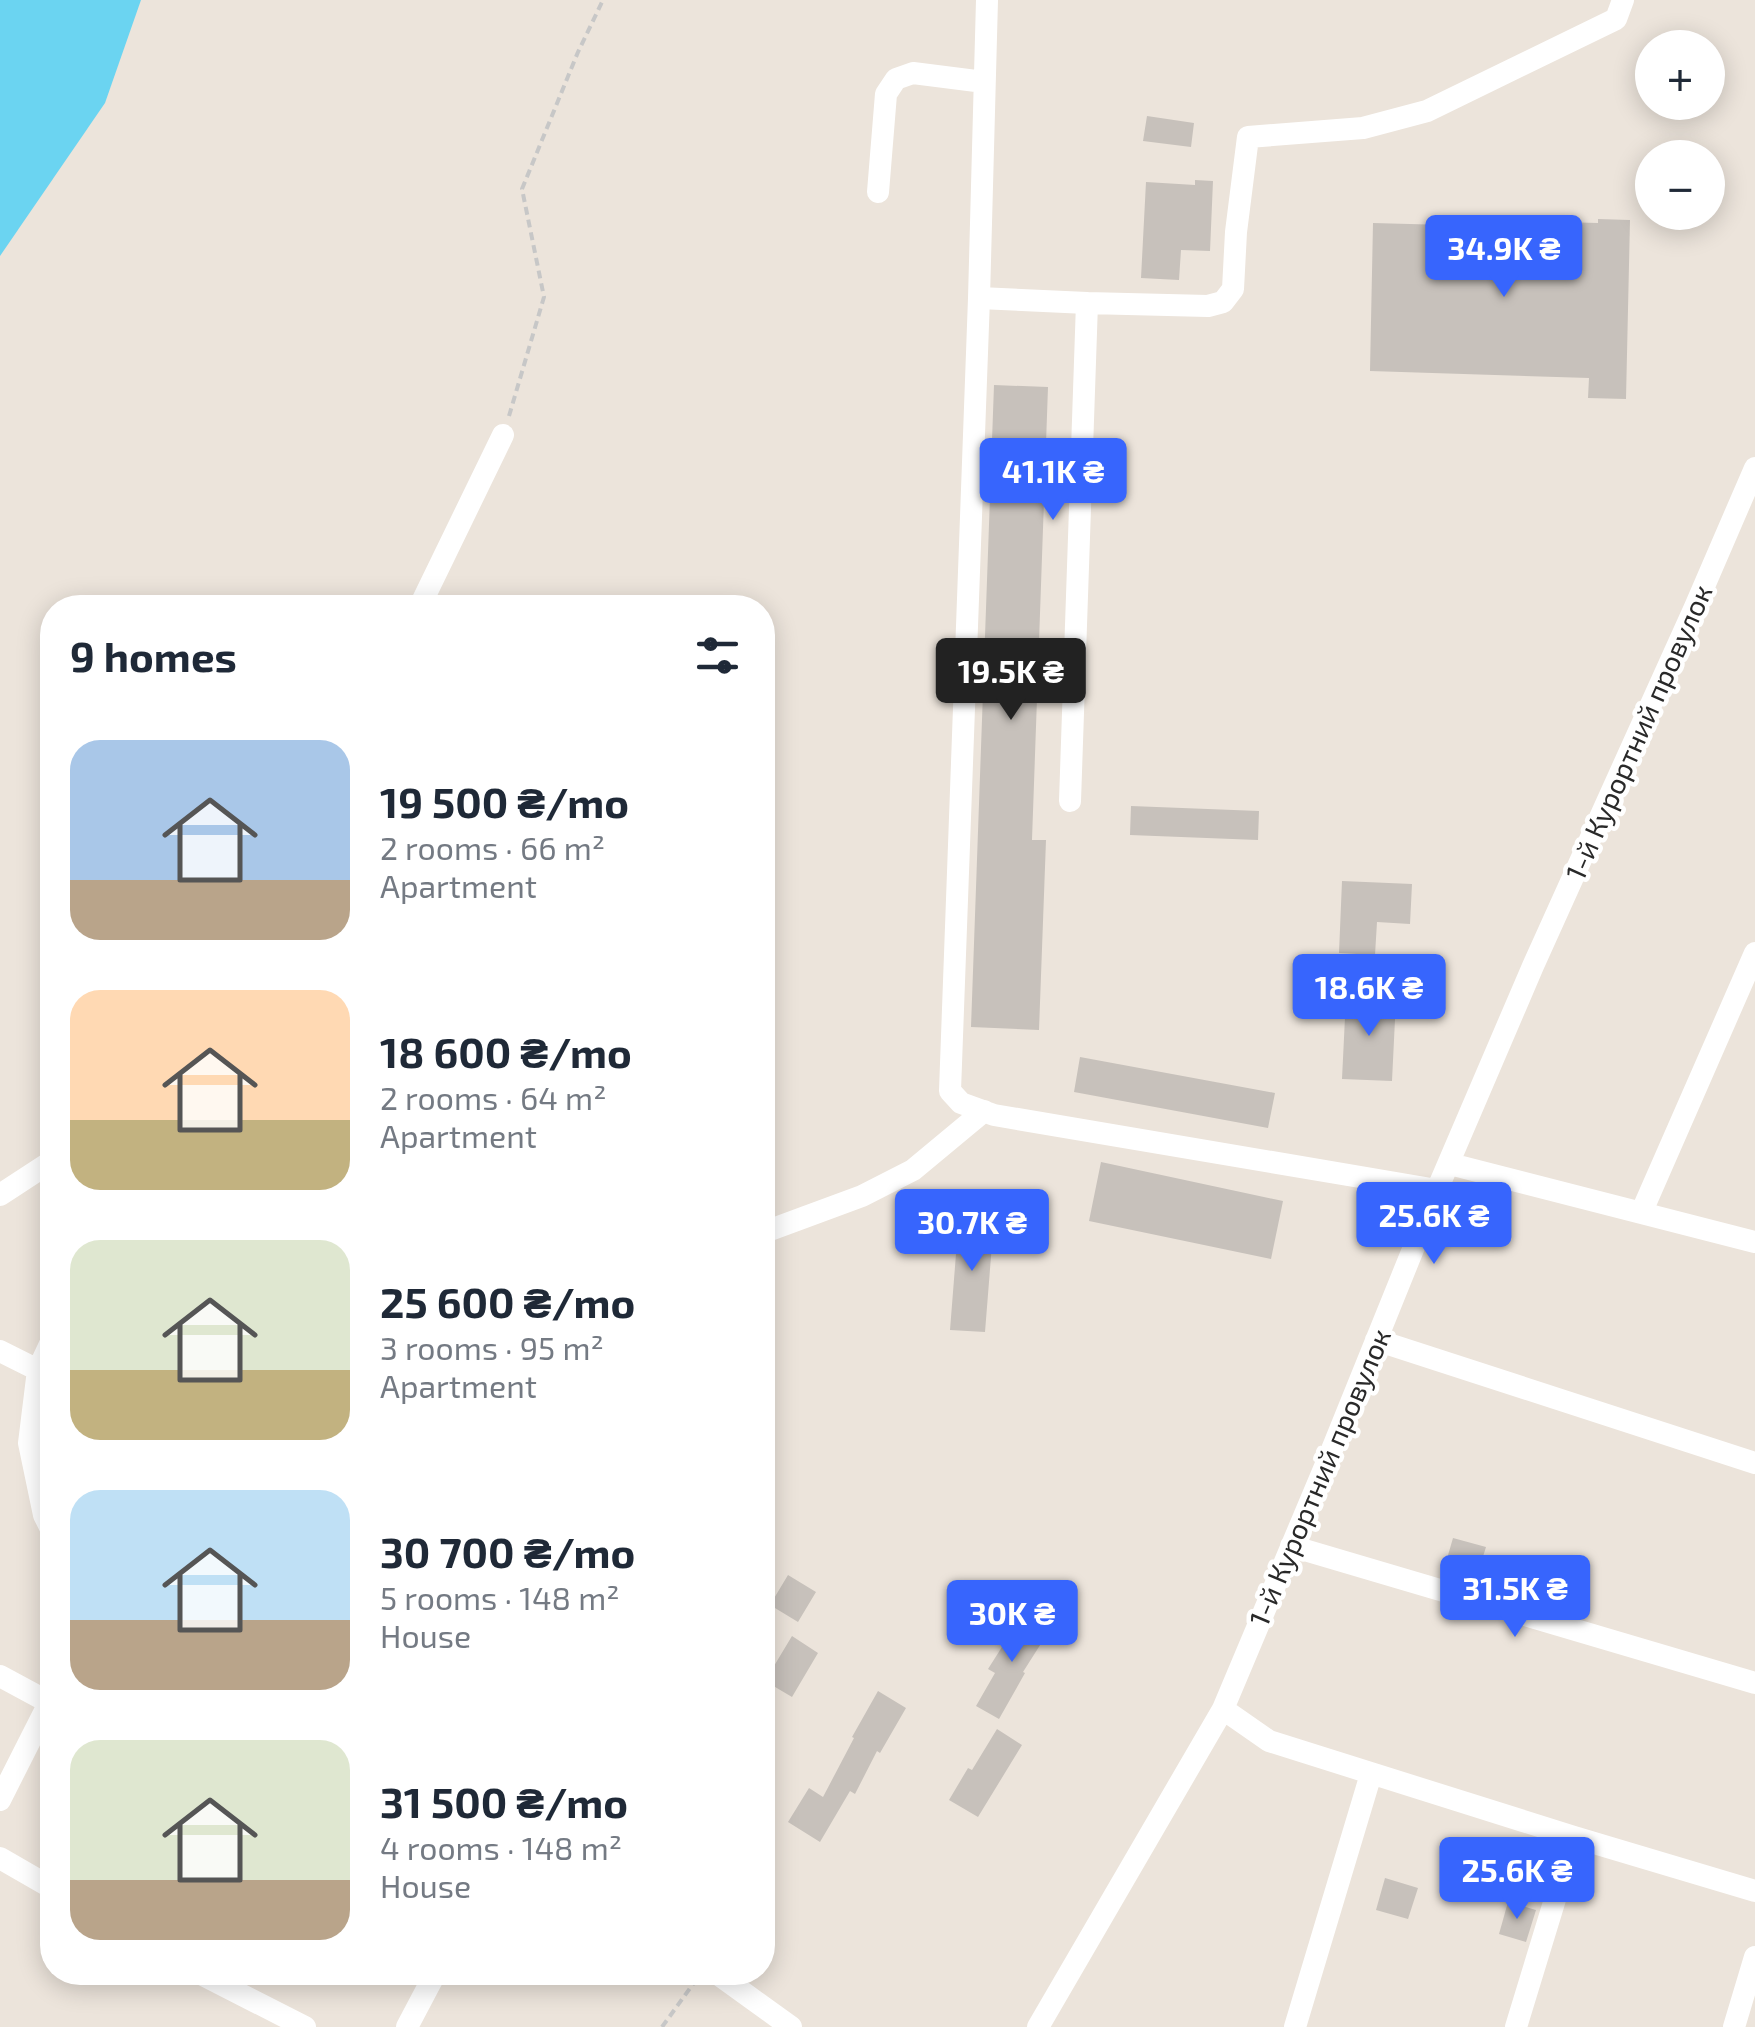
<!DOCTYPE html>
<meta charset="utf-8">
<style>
:root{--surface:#fff;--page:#f2f2f3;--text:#1f2937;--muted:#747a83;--accent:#3765fd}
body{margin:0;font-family:"Exo 2",sans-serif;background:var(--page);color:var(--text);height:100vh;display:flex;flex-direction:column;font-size:38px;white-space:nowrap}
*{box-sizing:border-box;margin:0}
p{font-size:32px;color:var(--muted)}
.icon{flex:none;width:55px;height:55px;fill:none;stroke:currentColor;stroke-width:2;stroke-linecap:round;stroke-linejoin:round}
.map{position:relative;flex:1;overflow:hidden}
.sheet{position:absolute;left:40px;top:595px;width:735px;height:1390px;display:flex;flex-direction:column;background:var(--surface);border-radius:40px;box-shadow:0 5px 25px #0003}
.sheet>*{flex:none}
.controls{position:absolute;left:1635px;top:30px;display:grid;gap:20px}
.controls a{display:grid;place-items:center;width:90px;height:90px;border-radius:50%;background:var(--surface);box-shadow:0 5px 25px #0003;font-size:50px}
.price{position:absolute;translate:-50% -85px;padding:0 22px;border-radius:10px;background:var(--accent);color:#fff;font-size:32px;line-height:65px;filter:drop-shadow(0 2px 5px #0008)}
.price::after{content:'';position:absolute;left:50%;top:60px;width:30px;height:22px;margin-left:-15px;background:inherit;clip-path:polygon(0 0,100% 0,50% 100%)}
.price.active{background:#222;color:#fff}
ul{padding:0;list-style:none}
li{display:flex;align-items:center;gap:30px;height:250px;padding:0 30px}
li span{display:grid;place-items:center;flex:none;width:280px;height:200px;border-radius:30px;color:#555}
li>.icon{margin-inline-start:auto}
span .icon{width:120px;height:120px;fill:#fffc;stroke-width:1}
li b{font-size:42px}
h2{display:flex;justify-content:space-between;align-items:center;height:120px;padding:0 30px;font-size:42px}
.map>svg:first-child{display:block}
</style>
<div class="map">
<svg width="1755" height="2027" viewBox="0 0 1755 2027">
<rect width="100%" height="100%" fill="#ece4db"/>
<path fill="#6bd4f1" d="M 0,0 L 141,0 L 105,103 L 0,256 Z"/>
<path fill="#c7c1bb" d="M 1147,116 L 1194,123 L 1191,147 L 1143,141 Z
M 1195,180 L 1213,181 L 1210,251 L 1181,250 L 1179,280 L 1141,278 L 1146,182 L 1195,185 Z
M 1598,219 L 1630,220 L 1626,399 L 1588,398 L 1589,378 L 1370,371 L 1373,223 L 1483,226 L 1483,220 L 1598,223 Z
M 994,385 L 1048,387 L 1032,840 L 1046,840 L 1039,1030 L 971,1027 Z
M 1131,806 L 1259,811 L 1258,840 L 1130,835 Z
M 1342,881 L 1412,884 L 1410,924 L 1377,922 L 1375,955 L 1339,953 Z
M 1346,997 L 1396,999 L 1392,1081 L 1342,1079 Z
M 1080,1057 L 1275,1093 L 1268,1128 L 1074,1092 Z
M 1101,1162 L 1283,1201 L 1271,1259 L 1089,1221 Z
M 959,1216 L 994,1219 L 985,1332 L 950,1330 Z
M 1453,1538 L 1486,1547 L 1476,1579 L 1444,1569 Z
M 788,1575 L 816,1592 L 798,1622 L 770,1605 Z
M 1023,1614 L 1049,1631 L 1023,1672 L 1025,1673 L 999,1719 L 976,1706 L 995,1673 L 988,1669 Z
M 792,1636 L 818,1653 L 792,1697 L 765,1681 Z
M 878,1691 L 906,1708 L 880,1753 L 877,1751 L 855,1794 L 850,1791 L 820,1842 L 788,1822 L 809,1788 L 823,1797 L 854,1738 L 852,1737 Z
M 997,1729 L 1022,1745 L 978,1817 L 949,1800 L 968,1768 L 972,1770 Z
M 1385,1878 L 1418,1888 L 1408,1919 L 1376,1910 Z
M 1508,1902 L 1536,1910 L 1526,1942 L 1499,1934 Z"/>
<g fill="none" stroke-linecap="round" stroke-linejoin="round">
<path stroke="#c7c7c7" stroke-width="4" stroke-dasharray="8 5" stroke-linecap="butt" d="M 509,416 L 544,297 L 522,189 L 578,52 L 603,0
M 662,2027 L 696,1980"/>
<path stroke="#fff" stroke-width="22" d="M 987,0 L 979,298 L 950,1091 L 961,1103 L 994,1115 L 1437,1190
M 878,192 L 886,94 L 896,79 L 913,73 L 984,82
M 979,298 L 1087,303 L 1070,801
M 1087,303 L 1208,306 L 1223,302 L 1233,289 L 1236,232 L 1248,137 L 1363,128 L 1427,111 L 1616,19 L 1623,0
M 419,608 L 503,435
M 1450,1164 L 1755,1242
M 0,1195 L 52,1161
M 1642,1211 L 1755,953
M 762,1233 L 862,1196 L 913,1170 L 984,1111
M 52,1340 L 38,1370 L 29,1443 L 44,1515 L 52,1531
M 1376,1340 L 1755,1463
M 0,1351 L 38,1370
M 1291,1546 L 1755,1683
M 0,1676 L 52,1704
M 1223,1709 L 1269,1741 L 1574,1837 L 1755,1891
M 0,1800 L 49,1703
M 0,1858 L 52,1888
M 197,1972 L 305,2027
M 715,1972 L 791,2027
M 407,2027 L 436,1972
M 1038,2027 L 1223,1709 L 1329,1457 L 1437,1190 L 1533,966 L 1695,607 L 1755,468
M 1295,2027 L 1371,1774
M 1516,2027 L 1574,1837
M 1734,2027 L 1755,1957"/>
</g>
<g text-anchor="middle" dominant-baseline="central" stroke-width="9" stroke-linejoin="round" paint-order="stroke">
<g font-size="28" fill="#292929" stroke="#fff">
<text transform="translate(1638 732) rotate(-66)">1-й Курортний провулок</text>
<text transform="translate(1319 1477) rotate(-67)">1-й Курортний провулок</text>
</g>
</g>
</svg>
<div class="controls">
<a>+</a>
<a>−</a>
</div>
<b class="price" style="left:1504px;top:300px">34.9K ₴</b>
<b class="price" style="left:1053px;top:523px">41.1K ₴</b>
<b class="price active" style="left:1011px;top:723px">19.5K ₴</b>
<b class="price" style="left:1369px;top:1039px">18.6K ₴</b>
<b class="price" style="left:1434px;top:1267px">25.6K ₴</b>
<b class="price" style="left:972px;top:1274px">30.7K ₴</b>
<b class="price" style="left:1515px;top:1640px">31.5K ₴</b>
<b class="price" style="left:1012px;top:1665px">30K ₴</b>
<b class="price" style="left:1517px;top:1922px">25.6K ₴</b>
<section class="sheet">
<h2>9 homes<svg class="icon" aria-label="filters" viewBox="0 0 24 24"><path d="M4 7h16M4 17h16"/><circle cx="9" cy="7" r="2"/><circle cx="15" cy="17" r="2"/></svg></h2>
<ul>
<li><span style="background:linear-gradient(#a9c7e8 70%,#b9a48a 0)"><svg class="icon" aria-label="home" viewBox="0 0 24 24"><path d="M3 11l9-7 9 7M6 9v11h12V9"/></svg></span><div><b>19 500 ₴/mo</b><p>2 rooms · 66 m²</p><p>Apartment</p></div></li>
<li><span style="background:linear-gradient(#ffd9b3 65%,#c2b280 0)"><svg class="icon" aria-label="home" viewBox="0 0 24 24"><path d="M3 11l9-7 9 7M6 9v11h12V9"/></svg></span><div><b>18 600 ₴/mo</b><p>2 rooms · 64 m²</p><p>Apartment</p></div></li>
<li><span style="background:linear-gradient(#dfe7d0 65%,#c2b280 0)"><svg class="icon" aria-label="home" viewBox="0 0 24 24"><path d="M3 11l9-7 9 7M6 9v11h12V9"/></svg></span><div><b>25 600 ₴/mo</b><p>3 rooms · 95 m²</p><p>Apartment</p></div></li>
<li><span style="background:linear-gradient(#bfe0f5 65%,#b9a48a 0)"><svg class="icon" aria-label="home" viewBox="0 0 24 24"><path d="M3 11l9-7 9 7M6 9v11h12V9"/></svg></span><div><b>30 700 ₴/mo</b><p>5 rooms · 148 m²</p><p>House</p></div></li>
<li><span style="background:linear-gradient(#dfe7d0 70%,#b9a48a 0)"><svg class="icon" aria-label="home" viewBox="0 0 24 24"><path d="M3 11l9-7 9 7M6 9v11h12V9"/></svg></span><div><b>31 500 ₴/mo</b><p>4 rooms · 148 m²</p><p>House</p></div></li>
</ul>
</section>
</div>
